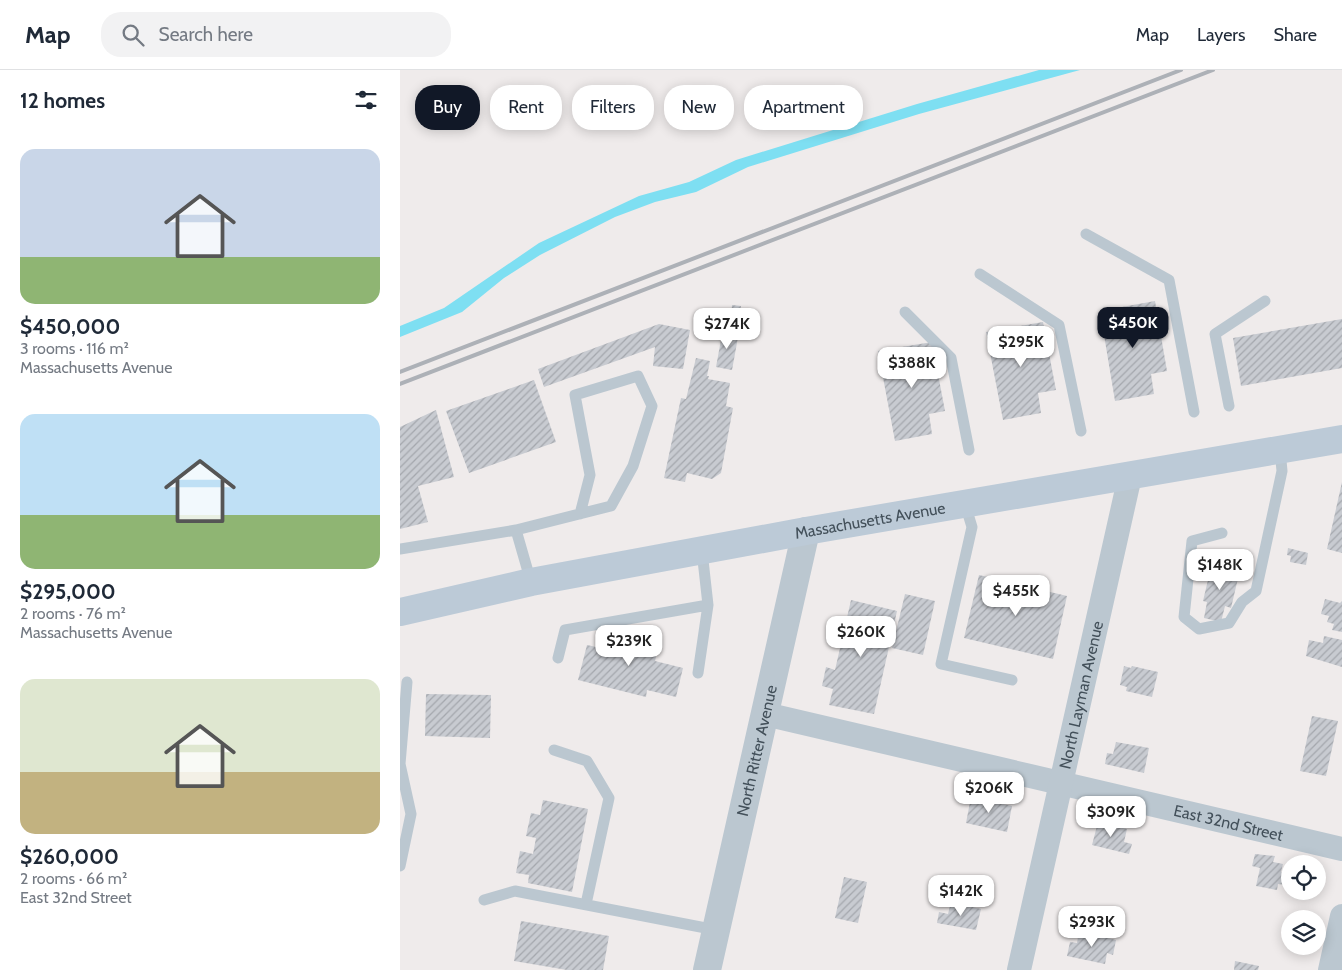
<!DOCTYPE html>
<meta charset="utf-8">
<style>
:root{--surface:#fff;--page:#f2f2f3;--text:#1f2937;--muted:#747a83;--line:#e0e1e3;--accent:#111827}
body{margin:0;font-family:Cabin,sans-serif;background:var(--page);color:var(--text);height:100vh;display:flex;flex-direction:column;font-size:19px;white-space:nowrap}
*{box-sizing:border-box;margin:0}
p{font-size:16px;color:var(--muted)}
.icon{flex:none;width:28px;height:28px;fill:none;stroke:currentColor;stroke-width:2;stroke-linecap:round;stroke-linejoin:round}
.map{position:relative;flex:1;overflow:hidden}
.side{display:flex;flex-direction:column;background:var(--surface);width:400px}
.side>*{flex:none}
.top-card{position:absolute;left:15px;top:15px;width:475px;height:45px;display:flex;gap:10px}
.buttons{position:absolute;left:881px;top:785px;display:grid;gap:10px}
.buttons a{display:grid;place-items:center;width:45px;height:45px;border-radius:50%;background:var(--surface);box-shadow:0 2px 12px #0003;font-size:25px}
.price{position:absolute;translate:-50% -42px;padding:0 11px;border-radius:10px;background:#fff;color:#222;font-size:16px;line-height:32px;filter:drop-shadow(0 1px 2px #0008)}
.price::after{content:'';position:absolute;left:50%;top:30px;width:15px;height:11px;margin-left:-8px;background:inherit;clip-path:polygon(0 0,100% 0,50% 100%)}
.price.selected{background:var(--accent);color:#fff}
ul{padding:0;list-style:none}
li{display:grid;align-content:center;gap:10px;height:265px;padding:0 20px}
li span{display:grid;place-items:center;height:155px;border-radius:15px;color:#555}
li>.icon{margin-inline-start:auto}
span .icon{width:90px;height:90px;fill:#fffc;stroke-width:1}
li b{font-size:21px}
h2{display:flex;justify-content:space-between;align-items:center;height:60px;padding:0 20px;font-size:21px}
.tag{padding:0 18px;border-radius:20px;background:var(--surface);box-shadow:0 2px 12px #0003;font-size:18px;line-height:45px}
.tag.selected{background:var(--accent);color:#fff}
header{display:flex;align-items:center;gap:30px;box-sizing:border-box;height:70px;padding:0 25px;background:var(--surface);border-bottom:1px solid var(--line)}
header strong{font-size:24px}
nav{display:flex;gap:28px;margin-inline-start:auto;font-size:18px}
.search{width:350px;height:45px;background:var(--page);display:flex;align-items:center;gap:12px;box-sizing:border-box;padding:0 18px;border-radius:20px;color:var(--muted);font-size:19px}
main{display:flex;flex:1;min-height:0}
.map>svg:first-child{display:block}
</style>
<header>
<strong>Map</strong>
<div class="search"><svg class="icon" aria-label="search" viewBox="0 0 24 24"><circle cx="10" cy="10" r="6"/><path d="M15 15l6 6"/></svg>Search here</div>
<nav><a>Map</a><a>Layers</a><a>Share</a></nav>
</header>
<main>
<section class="side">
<h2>12 homes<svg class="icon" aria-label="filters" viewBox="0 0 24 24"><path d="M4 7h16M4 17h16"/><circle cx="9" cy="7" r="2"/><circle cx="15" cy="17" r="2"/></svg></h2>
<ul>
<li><span style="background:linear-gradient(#c9d6e8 70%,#8fb573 0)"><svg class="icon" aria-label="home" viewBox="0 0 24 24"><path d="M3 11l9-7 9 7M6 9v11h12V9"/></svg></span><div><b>$450,000</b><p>3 rooms · 116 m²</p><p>Massachusetts Avenue</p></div></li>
<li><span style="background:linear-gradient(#bfe0f5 65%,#8fb573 0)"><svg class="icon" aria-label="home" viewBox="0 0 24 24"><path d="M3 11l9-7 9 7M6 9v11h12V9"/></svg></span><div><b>$295,000</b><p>2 rooms · 76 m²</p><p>Massachusetts Avenue</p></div></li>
<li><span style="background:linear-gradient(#dfe7d0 60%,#c2b280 0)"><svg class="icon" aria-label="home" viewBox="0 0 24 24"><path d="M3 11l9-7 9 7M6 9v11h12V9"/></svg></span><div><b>$260,000</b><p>2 rooms · 66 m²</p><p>East 32nd Street</p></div></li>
</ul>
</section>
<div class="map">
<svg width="942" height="900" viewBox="0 0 942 900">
<defs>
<pattern id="building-hatch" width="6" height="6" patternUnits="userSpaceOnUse" patternTransform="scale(1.25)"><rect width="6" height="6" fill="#c8cbd1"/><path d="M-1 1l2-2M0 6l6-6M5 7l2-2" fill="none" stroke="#a4a7ad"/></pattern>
</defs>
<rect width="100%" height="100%" fill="#efebeb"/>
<path fill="#7edff2" d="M 639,0 L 680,0 L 519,44 L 348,97 L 296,122 L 255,132 L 215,147 L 140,185 L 104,208 L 62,242 L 0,267 L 0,256 L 44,238 L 139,173 L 239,126 L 289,112 L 336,90 L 517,34 Z"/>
<path fill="url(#building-hatch)" d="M 755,231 L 767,301 L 751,304 L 754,324 L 715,331 L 700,241 Z
M 332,235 L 341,236 L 339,249 L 331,248 Z
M 942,249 L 942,298 L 841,316 L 833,268 Z
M 643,252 L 656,320 L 638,323 L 641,343 L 603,350 L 586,262 Z
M 259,254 L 290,260 L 283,299 L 253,296 L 255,277 L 144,317 L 138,299 Z
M 323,259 L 339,262 L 332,300 L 316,297 Z
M 532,272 L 545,341 L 529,344 L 532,364 L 495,371 L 478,281 Z
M 296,288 L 310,291 L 307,306 L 309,306 L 308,309 L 330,313 L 326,336 L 333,338 L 321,403 L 312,409 L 287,403 L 285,412 L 264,408 L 281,328 L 286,329 Z
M 134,310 L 156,372 L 69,403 L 46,341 Z
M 36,340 L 54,407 L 18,416 L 28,452 L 0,459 L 0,357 Z
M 942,412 L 942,483 L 927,479 Z
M 888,478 L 908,483 L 906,495 L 890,492 L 891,486 L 887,485 Z
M 812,493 L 840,500 L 831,538 L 825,536 L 821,552 L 804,548 L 807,532 L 803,531 Z
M 579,505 L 667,526 L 653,589 L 564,568 Z
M 505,524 L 535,531 L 523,585 L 492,578 Z
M 925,529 L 940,533 L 942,531 L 942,562 L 932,560 L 934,554 L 927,552 L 929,546 L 921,544 Z
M 451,530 L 497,541 L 474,644 L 429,635 L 433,619 L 422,616 L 426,597 L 435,600 Z
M 205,560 L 259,574 L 255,591 L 283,598 L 276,627 L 247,620 L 246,627 L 178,610 L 187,575 L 201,578 Z
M 924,566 L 942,570 L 942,597 L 906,586 L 909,570 L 923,573 Z
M 724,596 L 731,598 L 732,596 L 758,602 L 752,627 L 726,621 L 727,617 L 720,615 Z
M 26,624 L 91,625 L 90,668 L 25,666 Z
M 912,646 L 938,651 L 926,706 L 900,701 Z
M 716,672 L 749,678 L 744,703 L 705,694 L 707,683 L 713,684 Z
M 571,727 L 612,736 L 607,762 L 566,753 Z
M 143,730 L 188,739 L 172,822 L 128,813 L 129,805 L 116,803 L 120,781 L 133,784 L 136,768 L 126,766 L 131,743 L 140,745 Z
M 698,752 L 727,759 L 724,772 L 732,774 L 729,784 L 692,775 Z
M 855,784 L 875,786 L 873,792 L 883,794 L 881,802 L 888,804 L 886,815 L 878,814 L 877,820 L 856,816 L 860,798 L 852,796 Z
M 444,807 L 467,812 L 458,853 L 435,848 Z
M 551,832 L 581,839 L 576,860 L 537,853 L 539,842 L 548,844 Z
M 121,851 L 209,866 L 203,900 L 167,900 L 114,891 Z
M 679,861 L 716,870 L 713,885 L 707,883 L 705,894 L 667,886 L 670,872 L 677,873 Z
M 835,891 L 859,896 L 858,900 L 834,900 Z"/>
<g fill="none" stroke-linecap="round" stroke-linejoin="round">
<path stroke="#bbc7d0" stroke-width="11" d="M 686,164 L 769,210 L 794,342
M 580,204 L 659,255 L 681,361
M 505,242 L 551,288 L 569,380
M 829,336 L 815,264 L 865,231
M 565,434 L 572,457 L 541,594 L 612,610
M 116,460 L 211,436 L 233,396 L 252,336 L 238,306 L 175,325 L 190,405 L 180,444
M 822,463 L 792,471 L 784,547 L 799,559 L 829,553 L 842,532 L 856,521 L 882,401 L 880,380
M 0,479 L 116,460 L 131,512
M 158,588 L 165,560 L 308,535
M 298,603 L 308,535 L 302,481
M 154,680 L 187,691 L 209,728 L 186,834
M 0,796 L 11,744 L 0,694 L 7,612
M 84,830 L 115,821 L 316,860"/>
<g stroke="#bbc7d0" stroke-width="24">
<path id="s1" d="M 365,644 L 942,779"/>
<path id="s2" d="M 619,900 L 730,406"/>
<path d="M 930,900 L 942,846"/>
</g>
<path stroke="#bbc7d0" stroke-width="28" id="s3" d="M 307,900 L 406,461"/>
<path stroke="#bccad7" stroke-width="28" id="s4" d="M 0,542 L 131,512 L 406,461 L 942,369"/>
<path stroke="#adb1b7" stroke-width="4" d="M 0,302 L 781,0
M 0,314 L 813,0"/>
</g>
<g text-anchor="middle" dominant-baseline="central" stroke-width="4" stroke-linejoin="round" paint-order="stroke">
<g font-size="16" fill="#43505a" stroke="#fff">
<text stroke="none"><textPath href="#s4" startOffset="479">Massachusetts Avenue</textPath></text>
<text stroke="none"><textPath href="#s2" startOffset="282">North Layman Avenue</textPath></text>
<text stroke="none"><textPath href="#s3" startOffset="225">North Ritter Avenue</textPath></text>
<text stroke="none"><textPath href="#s1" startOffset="476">East 32nd Street</textPath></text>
</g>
</g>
</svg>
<div class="buttons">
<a><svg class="icon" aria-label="locate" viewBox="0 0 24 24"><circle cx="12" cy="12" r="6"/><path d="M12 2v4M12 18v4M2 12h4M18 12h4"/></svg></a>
<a><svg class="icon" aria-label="layers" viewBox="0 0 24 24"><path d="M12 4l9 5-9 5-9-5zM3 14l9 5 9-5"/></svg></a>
</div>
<b class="price selected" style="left:733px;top:279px">$450K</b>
<b class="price" style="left:327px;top:280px">$274K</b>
<b class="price" style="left:621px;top:298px">$295K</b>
<b class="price" style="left:512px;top:319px">$388K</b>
<b class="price" style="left:820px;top:521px">$148K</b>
<b class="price" style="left:616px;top:547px">$455K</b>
<b class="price" style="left:461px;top:588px">$260K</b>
<b class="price" style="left:229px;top:597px">$239K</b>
<b class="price" style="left:589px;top:744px">$206K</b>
<b class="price" style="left:711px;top:768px">$309K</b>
<b class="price" style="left:561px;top:847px">$142K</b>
<b class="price" style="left:692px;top:878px">$293K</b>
<div class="top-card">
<a class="tag selected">Buy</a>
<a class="tag">Rent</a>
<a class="tag">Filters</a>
<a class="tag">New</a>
<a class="tag">Apartment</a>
</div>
</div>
</main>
